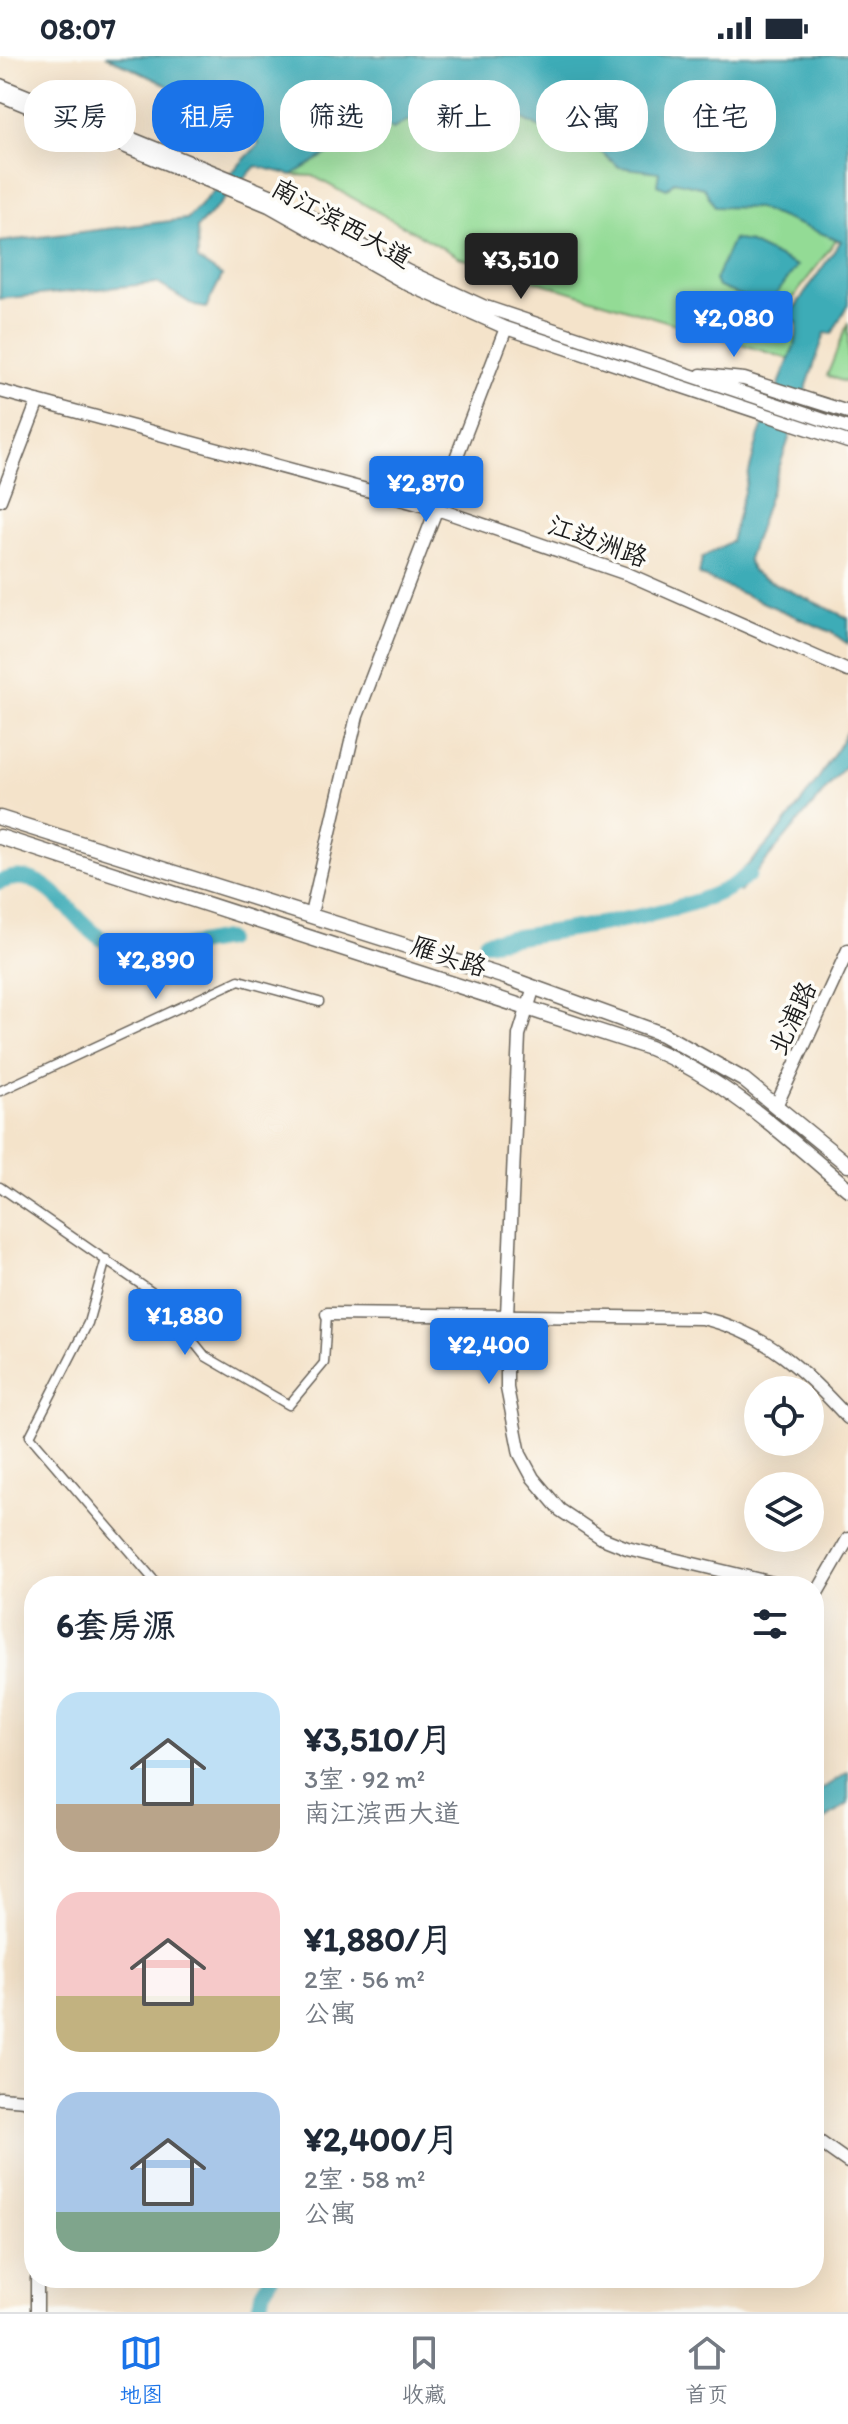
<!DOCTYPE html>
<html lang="zh">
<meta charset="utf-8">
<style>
:root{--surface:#fff;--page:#f6f6f7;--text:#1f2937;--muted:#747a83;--line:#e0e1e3;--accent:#1a73e8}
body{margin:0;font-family:Itim,"LXGW WenKai TC",sans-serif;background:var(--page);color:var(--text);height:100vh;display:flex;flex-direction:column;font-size:30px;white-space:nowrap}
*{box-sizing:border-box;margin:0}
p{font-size:26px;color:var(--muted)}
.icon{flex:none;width:44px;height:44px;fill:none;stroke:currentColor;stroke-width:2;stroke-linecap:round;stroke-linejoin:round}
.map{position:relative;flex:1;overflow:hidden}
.details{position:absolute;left:24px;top:1520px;width:800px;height:712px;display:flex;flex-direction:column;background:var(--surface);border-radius:32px;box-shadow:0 8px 32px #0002}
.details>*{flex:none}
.guide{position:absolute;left:24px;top:24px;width:800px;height:72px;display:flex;gap:16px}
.controls{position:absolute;left:744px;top:1320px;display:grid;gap:16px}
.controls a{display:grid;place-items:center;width:80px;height:80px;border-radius:50%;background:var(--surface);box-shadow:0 8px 32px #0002;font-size:40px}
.price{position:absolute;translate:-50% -68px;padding:0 18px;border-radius:8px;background:var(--accent);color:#fff;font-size:26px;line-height:52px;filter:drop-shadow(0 2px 4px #0008)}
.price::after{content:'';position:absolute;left:50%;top:48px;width:24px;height:18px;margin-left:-12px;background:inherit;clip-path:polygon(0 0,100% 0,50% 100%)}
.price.on{background:#222;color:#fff}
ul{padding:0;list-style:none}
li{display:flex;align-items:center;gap:24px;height:200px;padding:0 32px}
li span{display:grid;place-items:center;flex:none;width:224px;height:160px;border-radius:24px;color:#555}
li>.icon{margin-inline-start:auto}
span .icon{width:96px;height:96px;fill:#fffc;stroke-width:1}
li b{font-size:34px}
h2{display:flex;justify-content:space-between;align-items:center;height:96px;padding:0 32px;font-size:34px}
.chip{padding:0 28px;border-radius:32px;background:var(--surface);box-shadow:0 8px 32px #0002;font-size:28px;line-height:72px}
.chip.on{background:var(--accent);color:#fff}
.status{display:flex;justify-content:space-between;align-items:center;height:56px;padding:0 40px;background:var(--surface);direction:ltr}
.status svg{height:22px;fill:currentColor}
.dock{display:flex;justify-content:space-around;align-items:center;height:112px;border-top:2px solid var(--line);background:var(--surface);font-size:22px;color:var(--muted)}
.dock a{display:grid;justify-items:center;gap:4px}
.dock .on{color:var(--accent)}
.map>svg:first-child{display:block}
</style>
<div class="status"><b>08:07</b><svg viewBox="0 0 49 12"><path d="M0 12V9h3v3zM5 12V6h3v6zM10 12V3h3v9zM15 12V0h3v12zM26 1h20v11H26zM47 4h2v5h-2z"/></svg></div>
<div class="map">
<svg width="848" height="2256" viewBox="0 0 848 2256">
<rect width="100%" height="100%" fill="#fdfcf7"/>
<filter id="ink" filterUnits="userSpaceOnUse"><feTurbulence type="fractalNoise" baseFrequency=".0125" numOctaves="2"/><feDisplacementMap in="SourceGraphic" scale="16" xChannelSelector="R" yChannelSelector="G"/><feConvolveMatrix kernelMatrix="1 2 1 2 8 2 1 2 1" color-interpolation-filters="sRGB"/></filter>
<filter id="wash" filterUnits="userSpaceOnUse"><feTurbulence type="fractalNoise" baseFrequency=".006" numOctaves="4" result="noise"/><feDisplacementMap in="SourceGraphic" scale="32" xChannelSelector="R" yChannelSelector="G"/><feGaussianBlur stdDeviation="1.8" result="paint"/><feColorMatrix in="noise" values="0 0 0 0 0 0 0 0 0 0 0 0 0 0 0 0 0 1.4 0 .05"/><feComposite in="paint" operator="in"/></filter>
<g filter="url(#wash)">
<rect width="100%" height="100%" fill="#f4e3ca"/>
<path fill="#93db95" stroke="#587c58" stroke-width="2" d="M 106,0 L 762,0 L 848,187 L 836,184 L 786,252 L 785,271 L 796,285 L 789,303 L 461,202 L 313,120 L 292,119 L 251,108 L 259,88 L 255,79 L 258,73 Z
M 848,266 L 848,327 L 827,320 Z"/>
<path fill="#3cacb7" stroke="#2c646a" stroke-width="2" d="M 106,0 L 848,0 L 848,248 L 832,278 L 825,277 L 748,503 L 752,515 L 763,522 L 848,562 L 848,588 L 831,576 L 699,519 L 702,502 L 731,485 L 758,382 L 796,285 L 797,266 L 791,265 L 793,254 L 841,185 L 757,152 L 715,151 L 704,132 L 674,125 L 667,133 L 657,129 L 659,116 L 619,111 L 601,96 L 574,90 L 499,50 L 478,50 L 407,65 L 393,73 L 378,63 L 368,63 L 347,86 L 292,119 L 256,110 L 197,172 L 198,204 L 222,220 L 206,252 L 195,250 L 157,227 L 0,243 L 0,186 L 187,163 L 259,88 L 255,79 L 258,73 Z
M 733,183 L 748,186 L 797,210 L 768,250 L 718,231 L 715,224 Z
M 848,673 L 848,707 L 740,836 L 730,825 C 774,789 822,722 848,673 Z
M 848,1716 L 848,1748 L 814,1771 L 814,1738 Z"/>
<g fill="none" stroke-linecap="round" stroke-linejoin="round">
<path stroke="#3cacb7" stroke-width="16" d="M 0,826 C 50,803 74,876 116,890 C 151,903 190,888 226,883
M 486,886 C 548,875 706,860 749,818
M 258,2256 L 263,2235 L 271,2222"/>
</g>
</g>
<g filter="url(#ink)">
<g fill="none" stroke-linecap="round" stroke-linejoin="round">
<g stroke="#686259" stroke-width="11">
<path id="street" d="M 0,1035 L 239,924 L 319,946
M 0,1131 L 156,1239 L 205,1300 L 289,1349 L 324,1307 L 327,1258
M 106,1203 L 88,1267 L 30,1380 L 159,1530"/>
</g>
<g stroke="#686259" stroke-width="15">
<path id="secondary" d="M 0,29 L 275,141 L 407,215 L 483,250 L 848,372
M 0,39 L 269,150 L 409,229 L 506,272 L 848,386
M 701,319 L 744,323 L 848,356
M 0,335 L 437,453 L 630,519 L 848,615
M 0,444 L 38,345
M 311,858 L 357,660 L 506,272
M 533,934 L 519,979 L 507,1259 L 507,1332 L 520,1398 L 533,1422 L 560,1454 L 602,1482 L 627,1492 L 785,1530
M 776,1050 L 848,894
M 327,1258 L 702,1262 C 767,1277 805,1315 848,1362
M 814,1542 L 848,1483
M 0,2042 L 25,2044 L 34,2051
M 814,2082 L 848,2106
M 37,2256 L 37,2222"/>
</g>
<g stroke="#686259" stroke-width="17">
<path id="primary" d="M 0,762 L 505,921 L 662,978 L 744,1024 L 848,1109
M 0,781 L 650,992 C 726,1024 786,1080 848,1133"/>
</g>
<use href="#street" stroke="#fff" stroke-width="8"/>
<use href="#secondary" stroke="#fff" stroke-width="12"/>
<use href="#primary" stroke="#fff" stroke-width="14"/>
</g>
</g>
<g text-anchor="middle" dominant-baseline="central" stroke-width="7" stroke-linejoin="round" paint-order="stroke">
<g font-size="26" fill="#1c1c1c" stroke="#fdfcf7">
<text transform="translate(342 167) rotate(29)">南江滨西大道</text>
<text transform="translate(598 485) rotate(20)">江边洲路</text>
<text transform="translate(449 900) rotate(18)">雁头路</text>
<text transform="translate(792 962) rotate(-65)">北浦路</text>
</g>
</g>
</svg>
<div class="controls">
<a><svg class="icon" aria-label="locate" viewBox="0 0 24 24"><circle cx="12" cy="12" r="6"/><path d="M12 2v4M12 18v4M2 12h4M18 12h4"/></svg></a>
<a><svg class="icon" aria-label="layers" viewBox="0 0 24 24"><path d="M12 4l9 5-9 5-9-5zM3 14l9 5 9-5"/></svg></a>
</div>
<b class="price on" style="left:521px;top:245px">¥3,510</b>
<b class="price" style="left:734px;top:303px">¥2,080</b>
<b class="price" style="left:426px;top:468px">¥2,870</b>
<b class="price" style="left:156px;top:945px">¥2,890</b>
<b class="price" style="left:185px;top:1301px">¥1,880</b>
<b class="price" style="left:489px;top:1330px">¥2,400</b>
<div class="guide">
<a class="chip">买房</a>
<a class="chip on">租房</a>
<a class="chip">筛选</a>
<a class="chip">新上</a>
<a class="chip">公寓</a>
<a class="chip">住宅</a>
</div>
<section class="details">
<h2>6套房源<svg class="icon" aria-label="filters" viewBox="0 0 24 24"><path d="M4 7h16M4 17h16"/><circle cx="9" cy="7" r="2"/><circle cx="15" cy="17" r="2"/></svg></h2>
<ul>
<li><span style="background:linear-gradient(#bfe0f5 70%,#b9a48a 0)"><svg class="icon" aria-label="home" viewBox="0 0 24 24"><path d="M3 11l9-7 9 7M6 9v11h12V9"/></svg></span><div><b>¥3,510/月</b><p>3室 · 92 m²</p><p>南江滨西大道</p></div></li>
<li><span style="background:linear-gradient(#f6c9c9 65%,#c2b280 0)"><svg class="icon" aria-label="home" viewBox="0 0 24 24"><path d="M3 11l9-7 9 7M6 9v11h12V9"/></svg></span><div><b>¥1,880/月</b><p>2室 · 56 m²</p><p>公寓</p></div></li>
<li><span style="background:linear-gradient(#a9c7e8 75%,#7fa58c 0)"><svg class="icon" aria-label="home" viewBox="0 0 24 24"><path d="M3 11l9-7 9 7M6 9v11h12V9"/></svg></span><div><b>¥2,400/月</b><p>2室 · 58 m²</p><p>公寓</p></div></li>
</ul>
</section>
</div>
<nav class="dock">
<a class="on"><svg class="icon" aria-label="map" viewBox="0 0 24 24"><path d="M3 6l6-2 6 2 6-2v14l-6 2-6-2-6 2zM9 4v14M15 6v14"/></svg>地图</a>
<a><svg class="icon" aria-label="saved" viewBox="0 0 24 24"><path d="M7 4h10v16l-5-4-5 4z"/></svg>收藏</a>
<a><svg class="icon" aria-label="home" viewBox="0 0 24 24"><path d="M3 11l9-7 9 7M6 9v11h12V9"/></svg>首页</a>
</nav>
